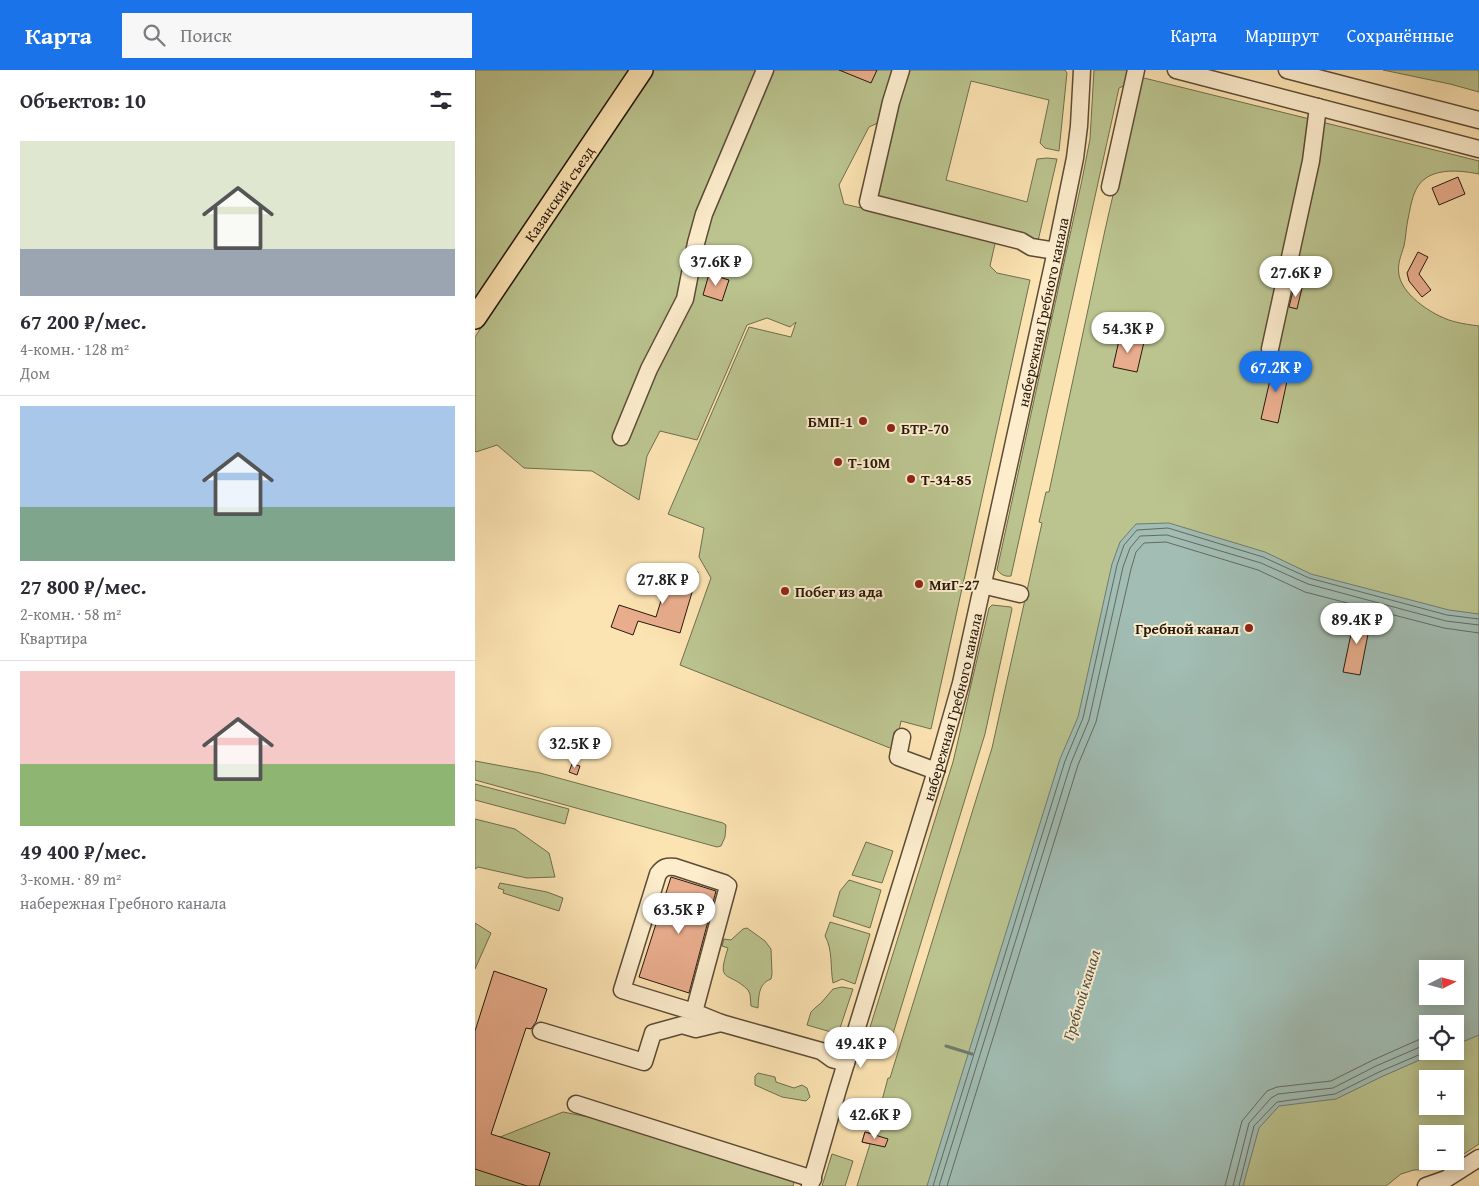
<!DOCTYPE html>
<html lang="ru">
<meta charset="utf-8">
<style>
:root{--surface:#fff;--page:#f7f7f7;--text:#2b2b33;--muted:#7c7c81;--line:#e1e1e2;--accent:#1a73e8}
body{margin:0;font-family:"Gentium Book Plus",serif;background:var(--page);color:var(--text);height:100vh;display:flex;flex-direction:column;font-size:19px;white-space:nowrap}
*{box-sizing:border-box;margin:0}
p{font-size:16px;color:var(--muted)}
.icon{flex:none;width:28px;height:28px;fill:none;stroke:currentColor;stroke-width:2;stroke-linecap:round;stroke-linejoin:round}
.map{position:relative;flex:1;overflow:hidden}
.details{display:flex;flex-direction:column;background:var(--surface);width:475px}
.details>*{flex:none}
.needle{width:32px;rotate:84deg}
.controls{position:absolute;left:944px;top:890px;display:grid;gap:10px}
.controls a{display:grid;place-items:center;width:45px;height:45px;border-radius:0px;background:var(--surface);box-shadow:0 2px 12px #0003;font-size:25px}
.price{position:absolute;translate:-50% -42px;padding:0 11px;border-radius:18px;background:#fff;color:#222;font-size:16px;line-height:32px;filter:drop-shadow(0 1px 2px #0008)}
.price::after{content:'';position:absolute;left:50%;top:30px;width:15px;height:11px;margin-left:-8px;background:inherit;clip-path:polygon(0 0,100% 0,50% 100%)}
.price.current{background:var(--accent);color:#fff}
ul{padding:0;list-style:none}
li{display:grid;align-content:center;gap:10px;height:265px;padding:0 20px}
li+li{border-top:1px solid var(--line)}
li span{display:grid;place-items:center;height:155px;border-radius:0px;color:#555}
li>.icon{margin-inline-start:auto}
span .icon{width:90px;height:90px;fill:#fffc;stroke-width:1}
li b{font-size:21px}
h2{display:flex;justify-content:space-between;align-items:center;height:60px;padding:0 20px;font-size:21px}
header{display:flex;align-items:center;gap:30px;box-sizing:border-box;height:70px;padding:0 25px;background:var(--accent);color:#fff}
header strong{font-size:24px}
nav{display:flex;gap:28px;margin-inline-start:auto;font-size:18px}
.search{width:350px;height:45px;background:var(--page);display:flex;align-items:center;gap:12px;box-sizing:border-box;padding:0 18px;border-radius:0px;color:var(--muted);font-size:19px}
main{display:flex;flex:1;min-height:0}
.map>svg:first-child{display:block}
</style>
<header>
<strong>Карта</strong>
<div class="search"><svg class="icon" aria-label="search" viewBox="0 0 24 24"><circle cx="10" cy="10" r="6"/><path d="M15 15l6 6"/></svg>Поиск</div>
<nav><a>Карта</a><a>Маршрут</a><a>Сохранённые</a></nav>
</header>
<main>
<section class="details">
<h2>Объектов: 10<svg class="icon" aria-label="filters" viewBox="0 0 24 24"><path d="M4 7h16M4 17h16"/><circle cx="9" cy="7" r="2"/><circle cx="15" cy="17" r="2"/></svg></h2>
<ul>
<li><span style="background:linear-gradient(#dfe7d0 70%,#9aa5b1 0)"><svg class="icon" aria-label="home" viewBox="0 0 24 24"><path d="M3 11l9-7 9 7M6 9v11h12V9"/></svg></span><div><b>67 200 ₽/мес.</b><p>4-комн. · 128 m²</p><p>Дом</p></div></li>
<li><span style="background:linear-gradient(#a9c7e8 65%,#7fa58c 0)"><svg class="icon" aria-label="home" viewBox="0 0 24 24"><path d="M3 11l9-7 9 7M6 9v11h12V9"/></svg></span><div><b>27 800 ₽/мес.</b><p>2-комн. · 58 m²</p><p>Квартира</p></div></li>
<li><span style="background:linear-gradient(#f6c9c9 60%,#8fb573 0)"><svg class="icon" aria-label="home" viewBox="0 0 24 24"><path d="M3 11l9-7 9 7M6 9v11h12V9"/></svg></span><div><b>49 400 ₽/мес.</b><p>3-комн. · 89 m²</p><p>набережная Гребного канала</p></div></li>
</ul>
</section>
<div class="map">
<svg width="1004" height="1116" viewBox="0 0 1004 1116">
<rect width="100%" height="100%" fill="#fce3b2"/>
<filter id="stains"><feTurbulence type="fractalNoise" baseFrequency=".004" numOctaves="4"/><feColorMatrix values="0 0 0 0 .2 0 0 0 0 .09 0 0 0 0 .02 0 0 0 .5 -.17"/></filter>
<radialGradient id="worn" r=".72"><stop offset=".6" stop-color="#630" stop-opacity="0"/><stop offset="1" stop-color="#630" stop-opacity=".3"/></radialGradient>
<path fill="#bbc48f" stroke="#706e4e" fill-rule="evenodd" d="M 0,0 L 154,0 L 0,233 Z
M 176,0 L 423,0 L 405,52 L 394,57 L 364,115 L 369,134 L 521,169 L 515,196 L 522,203 L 555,210 L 456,659 L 426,651 L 420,680 L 205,595 L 236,508 L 224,487 L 229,458 L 193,444 L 274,257 L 316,267 L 321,252 L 315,257 L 292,248 L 272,255 L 222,370 L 185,361 L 172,386 L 164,430 L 117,401 L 49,398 L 22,375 L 1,382 L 0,381 L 0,267 Z
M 434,0 L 590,0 L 592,3 L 584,81 L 570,78 L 565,73 L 574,30 L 496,11 L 471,110 L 552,132 L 562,89 L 572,88 L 582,89 L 563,171 L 397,130 L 420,38 Z
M 619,0 L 655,0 L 653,14 L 644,18 L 536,506 C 529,507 526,504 522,500 L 607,110 L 615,69 Z
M 908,0 L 1004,0 L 1004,22 L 975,14 Z
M 665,7 L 1004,91 L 1004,104 C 988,101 966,98 951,108 C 938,116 936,135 933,149 C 931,158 931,167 929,176 C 926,186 922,194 924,205 C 928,227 962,248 981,252 C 989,254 996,255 1004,256 L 1004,1074 L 980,1090 L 980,1064 L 952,1064 L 952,1091 L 977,1091 L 964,1099 L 939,1100 L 926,1104 L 911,1116 L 382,1116 L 395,1074 L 387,1072 L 390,1062 L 398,1064 L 413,1008 L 415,1008 L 517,678 L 567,453 L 564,452 L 571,422 L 574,422 L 630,160 ZM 952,899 L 980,899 L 980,926 L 952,926 ZM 952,954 L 980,954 L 980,981 L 952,981 ZM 952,1009 L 980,1009 L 980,1036 L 952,1036 Z
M 517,535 L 536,537 L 537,539 L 510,664 L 413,980 L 407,987 L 387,983 L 478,692 L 514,538 Z
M 0,691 L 65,703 L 248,753 L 251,755 L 250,767 L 246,776 L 242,777 L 0,710 Z
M 0,714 L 94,739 L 90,754 L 0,730 Z
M 0,749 L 40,759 L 74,783 L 80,807 L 52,808 L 3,797 L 0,799 Z
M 391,772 L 418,781 L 407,813 L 377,805 Z
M 374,810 L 406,820 L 395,858 L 358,846 L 365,821 Z
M 25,813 L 72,822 L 88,828 L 84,841 L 28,823 L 29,820 L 23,818 Z
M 355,852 L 395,864 L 380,914 L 367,909 L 358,913 C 355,897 358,880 350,866 Z
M 0,853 L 16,863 L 0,899 Z
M 272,858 L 290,871 L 296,879 L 297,904 L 296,909 C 283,914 284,926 283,938 L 276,936 L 275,924 L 273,920 C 253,900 241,915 253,878 L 247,876 L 249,869 L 256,870 L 268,859 Z
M 367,917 L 378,919 L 363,964 L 332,955 L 336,942 L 340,938 L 346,933 L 358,919 Z
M 283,1003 L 300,1007 L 301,1012 L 319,1018 L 327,1015 L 332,1018 L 335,1027 L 331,1031 L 307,1027 L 280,1015 L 280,1006 Z
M 88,1042 L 129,1050 L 320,1109 L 318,1116 L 0,1116 L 0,1077 Z
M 357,1084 L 378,1091 L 370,1116 L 347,1116 Z"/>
<path fill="#a1bdb4" stroke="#707b71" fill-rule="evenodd" d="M 694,453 L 790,482 L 836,504 L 974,540 L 1004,544 L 1004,965 L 980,975 L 980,954 L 952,954 L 952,981 L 965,981 L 906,1007 L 861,1029 L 804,1036 L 784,1058 L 768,1116 L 452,1116 L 585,689 L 603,647 L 637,494 L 645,472 L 661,454 ZM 952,899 L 980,899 L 980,926 L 952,926 Z"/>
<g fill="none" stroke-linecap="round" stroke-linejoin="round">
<path stroke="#646a60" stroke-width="1" d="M 458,1116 L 590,691 L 608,648 L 642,495 L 649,475 L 662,460 L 693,458 L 788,487 L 834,508 L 972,545 L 1004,549
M 464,1116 L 596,693 L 614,650 L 648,497 L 655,478 L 665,466 L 692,465 L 786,493 L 833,514 L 971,551 L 1004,555
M 472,1116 L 603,695 L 621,652 L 656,499 L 661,482 L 669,473 L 691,472 L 783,500 L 830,522 L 969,558 L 1004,563
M 750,1116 L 767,1051 L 792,1021 L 802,1017 L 856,1011 L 898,990 L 952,966
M 758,1116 L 774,1053 L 796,1028 L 803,1024 L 858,1018 L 901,996 L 952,974
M 764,1116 L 779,1056 L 802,1032 L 860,1024 L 904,1002 L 953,981"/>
<path stroke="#707b71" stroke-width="3" d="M 471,976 L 497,984"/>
</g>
<path fill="#e9ad8d" stroke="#26180c" d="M 364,0 L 402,0 L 396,13 Z
M 983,107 L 990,124 L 964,135 L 957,118 Z
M 943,182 L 953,187 L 944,204 L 956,220 L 947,227 L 934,211 L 932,203 Z
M 234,204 L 254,210 L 247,231 L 228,225 Z
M 819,217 L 827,218 L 822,239 L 814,237 Z
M 645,266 L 669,272 L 662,302 L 638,297 Z
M 799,293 L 815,297 L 803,353 L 786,349 Z
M 197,494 L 223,502 L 205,563 L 163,551 L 158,565 L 136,557 L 144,535 L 181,547 Z
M 880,545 L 896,549 L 885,605 L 868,602 Z
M 97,694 L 105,696 L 102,705 L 94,702 Z
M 196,807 L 241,821 L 214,923 L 164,907 Z
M 19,901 L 72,919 L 61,952 L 56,959 L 51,958 L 16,1064 L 75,1083 L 64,1116 L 52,1116 L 0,1099 L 0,961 Z
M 390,1062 L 413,1069 L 410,1077 L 387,1072 Z"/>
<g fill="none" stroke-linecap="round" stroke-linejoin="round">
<g stroke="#5c4b36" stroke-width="19">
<g id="minor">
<path d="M 426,0 L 416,32 L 393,132 L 546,171 L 556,177 L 581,181"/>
<path d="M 701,0 L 1004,79"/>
<path d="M 812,0 L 1004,50"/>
<path d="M 635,117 L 661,0"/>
<path d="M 795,279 L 836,91 L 843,37"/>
<path d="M 146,367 L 174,299 L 210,229 L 221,173 L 229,144 L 290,0"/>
<path d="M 507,515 L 545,524"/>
<path d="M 427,667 L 423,687 L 461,701"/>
<path d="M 219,942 L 253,816 L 249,813 L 200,797 C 192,796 188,797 183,804 L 147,920 L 219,942 L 246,953 L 346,981 L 357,989 L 371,993"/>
<path d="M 66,961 L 169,992 L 178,963 L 207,955 L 221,959 L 246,953"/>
<path d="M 101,1034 L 338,1109"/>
<path id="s1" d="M 335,1116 L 363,1019 L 461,701 L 486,613 L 581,181 L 600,88 L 604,56 L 607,0"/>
<path d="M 951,1116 L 971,1109 L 1004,1088"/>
</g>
</g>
<g stroke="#26180c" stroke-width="24">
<g id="major">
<path id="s2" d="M 0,248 L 167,0"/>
</g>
</g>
<use href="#minor" stroke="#fdedcd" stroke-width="16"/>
<use href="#major" stroke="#fce3b2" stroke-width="21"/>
</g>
<g fill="#8f2418" stroke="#fdedcd" stroke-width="2">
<circle cx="388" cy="351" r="5"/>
<circle cx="416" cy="358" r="5"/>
<circle cx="363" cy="392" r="5"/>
<circle cx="436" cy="409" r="5"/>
<circle cx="444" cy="514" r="5"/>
<circle cx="310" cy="521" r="5"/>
<circle cx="774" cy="558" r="5"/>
</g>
<g text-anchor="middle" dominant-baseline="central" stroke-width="4" stroke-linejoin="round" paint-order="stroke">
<g font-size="15" fill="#26180c" stroke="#fdedcd">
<text stroke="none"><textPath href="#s2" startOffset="150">Казанский съезд</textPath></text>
<text stroke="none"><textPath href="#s1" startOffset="905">набережная Гребного канала</textPath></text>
<text stroke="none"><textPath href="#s1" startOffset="500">набережная Гребного канала</textPath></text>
</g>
<g font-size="15" font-weight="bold" fill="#26180c" stroke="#fdedcd" text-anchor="start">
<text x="378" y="351" text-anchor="end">БМП-1</text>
<text x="426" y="358">БТР-70</text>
<text x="373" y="392">Т-10М</text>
<text x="446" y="409">T-34-85</text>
<text x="454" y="514">МиГ-27</text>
<text x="320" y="521">Побег из ада</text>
<text x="764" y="558" text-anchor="end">Гребной канал</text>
</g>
<g font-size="16" font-style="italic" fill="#515247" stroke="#fdedcd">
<text transform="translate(606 925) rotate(-73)">Гребной канал</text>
</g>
</g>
<rect width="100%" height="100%" filter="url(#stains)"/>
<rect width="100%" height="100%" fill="url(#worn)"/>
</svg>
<div class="controls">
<a><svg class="needle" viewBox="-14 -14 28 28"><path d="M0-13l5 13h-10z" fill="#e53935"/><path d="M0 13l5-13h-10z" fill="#7c7c81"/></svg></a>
<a><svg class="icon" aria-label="locate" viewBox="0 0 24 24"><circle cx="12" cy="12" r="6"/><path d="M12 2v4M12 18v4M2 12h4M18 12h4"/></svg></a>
<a>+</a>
<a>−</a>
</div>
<b class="price" style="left:241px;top:217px">37.6K ₽</b>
<b class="price" style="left:821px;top:228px">27.6K ₽</b>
<b class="price" style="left:653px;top:284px">54.3K ₽</b>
<b class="price current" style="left:801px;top:323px">67.2K ₽</b>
<b class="price" style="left:188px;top:535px">27.8K ₽</b>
<b class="price" style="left:882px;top:575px">89.4K ₽</b>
<b class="price" style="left:100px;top:699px">32.5K ₽</b>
<b class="price" style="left:204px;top:865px">63.5K ₽</b>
<b class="price" style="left:386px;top:999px">49.4K ₽</b>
<b class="price" style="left:400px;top:1070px">42.6K ₽</b>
</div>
</main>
